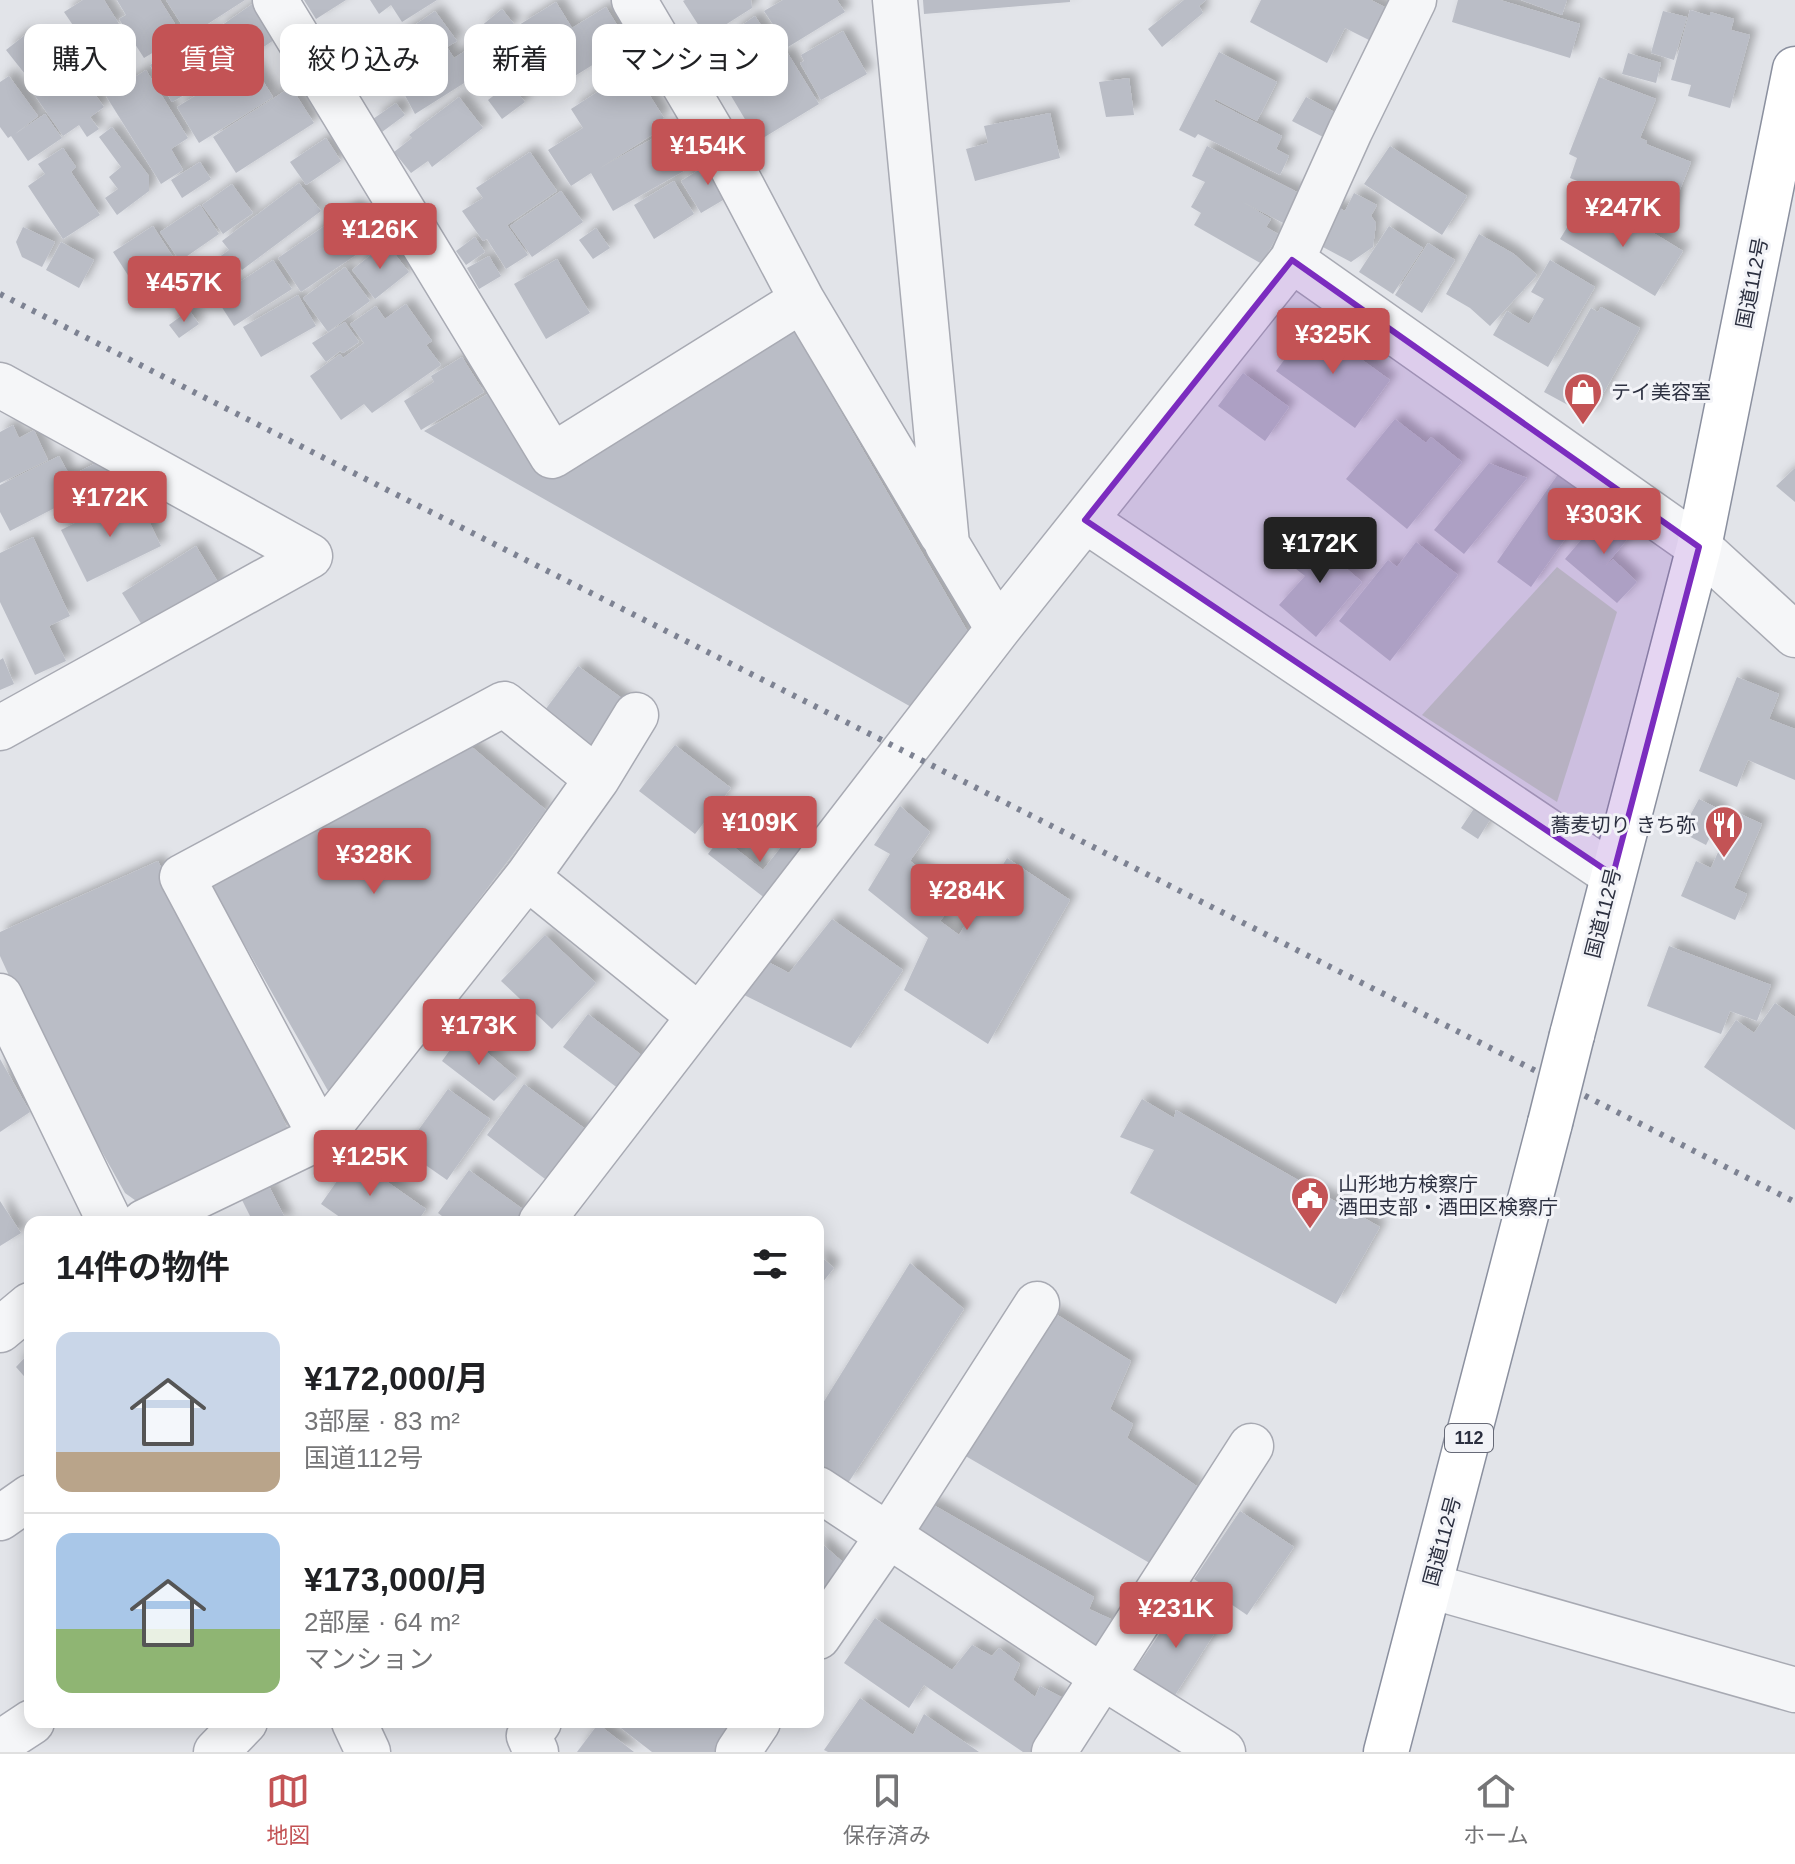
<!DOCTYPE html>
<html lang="ja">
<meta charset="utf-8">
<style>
:root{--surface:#fff;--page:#f2f2f2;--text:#202124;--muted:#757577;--line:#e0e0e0;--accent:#c35355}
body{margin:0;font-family:Arial,"Noto Sans JP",sans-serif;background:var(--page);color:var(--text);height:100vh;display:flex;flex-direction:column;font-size:30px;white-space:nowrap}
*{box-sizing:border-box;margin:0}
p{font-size:26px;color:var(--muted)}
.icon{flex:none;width:44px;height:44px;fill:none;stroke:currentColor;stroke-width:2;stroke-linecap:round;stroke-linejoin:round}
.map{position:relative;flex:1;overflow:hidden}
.panel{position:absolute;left:24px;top:1216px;width:800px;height:512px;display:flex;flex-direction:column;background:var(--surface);border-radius:16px;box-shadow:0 4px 20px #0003}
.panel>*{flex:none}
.guide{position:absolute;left:24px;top:24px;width:800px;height:72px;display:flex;gap:16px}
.price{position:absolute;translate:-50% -68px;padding:0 18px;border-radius:8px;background:var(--accent);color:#fff;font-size:26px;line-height:52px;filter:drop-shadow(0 2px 4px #0008)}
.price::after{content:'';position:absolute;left:50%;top:48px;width:24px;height:18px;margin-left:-12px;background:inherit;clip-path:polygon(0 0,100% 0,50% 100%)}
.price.selected{background:#222;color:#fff}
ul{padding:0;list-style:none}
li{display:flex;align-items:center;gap:24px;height:200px;padding:0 32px}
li+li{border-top:2px solid var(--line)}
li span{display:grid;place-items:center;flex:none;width:224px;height:160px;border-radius:16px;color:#555}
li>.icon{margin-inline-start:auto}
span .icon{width:96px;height:96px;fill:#fffc;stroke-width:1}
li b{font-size:34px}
h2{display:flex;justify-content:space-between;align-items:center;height:96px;padding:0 32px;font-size:34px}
.chip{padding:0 28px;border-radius:16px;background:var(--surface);box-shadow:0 4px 20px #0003;font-size:28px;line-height:72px}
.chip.selected{background:var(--accent);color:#fff}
.menu{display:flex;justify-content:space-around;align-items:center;height:112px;border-top:2px solid var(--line);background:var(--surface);font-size:22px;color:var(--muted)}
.menu a{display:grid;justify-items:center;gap:4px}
.menu .selected{color:var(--accent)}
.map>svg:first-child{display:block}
</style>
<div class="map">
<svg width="1795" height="1752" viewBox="0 0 1795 1752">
<defs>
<filter id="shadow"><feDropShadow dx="7" dy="-7" stdDeviation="4" flood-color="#0004"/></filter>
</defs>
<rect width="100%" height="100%" fill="#e2e4e9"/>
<path fill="#c6d3c4" d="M 1557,567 L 1617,612 L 1557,802 L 1422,715 Z"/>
<path fill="#babdc6" filter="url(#shadow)" d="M 83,0 L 104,0 L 119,24 L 87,46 L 64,12 Z
M 117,0 L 160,0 L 182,35 L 144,58 L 119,19 L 126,15 Z
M 166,0 L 245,0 L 189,36 Z
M 258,0 L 283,34 L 241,62 L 218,28 Z
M 304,0 L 346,0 L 316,19 Z
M 370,0 L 437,0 L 402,22 L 391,5 L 379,14 Z
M 685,0 L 751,0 L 752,8 L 706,37 L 683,1 Z
M 783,0 L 837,0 L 845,12 L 788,47 L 764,11 Z
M 923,0 L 1070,0 L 1070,2 L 924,14 Z
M 1184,0 L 1206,0 L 1199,6 L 1203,13 L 1162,47 L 1148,29 Z
M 1261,0 L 1371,0 L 1400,15 L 1383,47 L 1345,28 L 1327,63 L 1250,22 Z
M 1458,0 L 1500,0 L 1580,24 L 1570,58 L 1452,22 Z
M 1521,0 L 1567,0 L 1562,15 Z
M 556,2 L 572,28 L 606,7 L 628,43 L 557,87 L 519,25 Z
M 502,9 L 514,24 L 492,42 L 480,27 Z
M 1690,10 L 1710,16 L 1710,12 L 1734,19 L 1731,30 L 1750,35 L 1730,108 L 1688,96 L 1691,85 L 1671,80 Z
M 435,11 L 457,41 L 447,47 L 454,58 L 473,46 L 488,68 L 415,114 L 380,49 Z
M 1663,11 L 1687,17 L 1674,60 L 1651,53 Z
M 755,16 L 778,51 L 714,94 L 686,52 L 712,36 L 724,54 L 739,44 L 732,32 Z
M 213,30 L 235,66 L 210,82 L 187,45 Z
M 843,31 L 867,74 L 821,100 L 800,63 L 804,61 L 801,55 Z
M 25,35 L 38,52 L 51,41 L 64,57 L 32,83 L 6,50 Z
M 365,39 L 385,72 L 360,93 L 337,58 Z
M 176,49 L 198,87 L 172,102 L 150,65 Z
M 106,52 L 117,68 L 97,82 L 86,65 Z
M 787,52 L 819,104 L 758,141 L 727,89 Z
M 1219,52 L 1277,82 L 1257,121 L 1215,99 L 1214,101 L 1282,136 L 1276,149 L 1289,156 L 1280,175 L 1198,134 L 1195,138 L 1179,130 Z
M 1628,53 L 1661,63 L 1656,83 L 1622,74 Z
M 251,62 L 273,97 L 199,143 L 177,107 Z
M 61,64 L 80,90 L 88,84 L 104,107 L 90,117 L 99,129 L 87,137 L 79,125 L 63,136 L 29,87 Z
M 633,69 L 664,118 L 651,126 L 655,133 L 600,168 L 684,121 L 705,159 L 613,211 L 591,173 L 571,186 L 548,150 L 583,128 L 571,109 Z
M 146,70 L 188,138 L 171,149 L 183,170 L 161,184 L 106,96 Z
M 9,76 L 38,116 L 15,134 L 45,114 L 62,138 L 28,161 L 11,136 L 8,138 L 0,127 L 0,82 Z
M 1599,77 L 1656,99 L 1640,138 L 1647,141 L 1646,144 L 1691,162 L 1667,222 L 1612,200 L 1614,196 L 1570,178 L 1577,158 L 1569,154 Z
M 1129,78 L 1134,115 L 1106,117 L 1099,82 Z
M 510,83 L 525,102 L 502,119 L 488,100 Z
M 291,87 L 314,123 L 236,173 L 213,137 Z
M 459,97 L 483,128 L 432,167 L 428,161 L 411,173 L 394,152 L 412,138 L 409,135 Z
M 1306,97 L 1340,115 L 1327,139 L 1292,121 Z
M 396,103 L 405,115 L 382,132 L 373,119 Z
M 1050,113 L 1060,158 L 975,181 L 966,149 L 988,143 L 984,126 Z
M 112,127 L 149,176 L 149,191 L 117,215 L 105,198 L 118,189 L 109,177 L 121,167 L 99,137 Z
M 326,138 L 341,161 L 306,185 L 290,162 Z
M 1207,146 L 1301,194 L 1285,224 L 1241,201 L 1271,219 L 1266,227 L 1278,234 L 1262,264 L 1194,225 L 1201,213 L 1191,207 L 1205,182 L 1192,176 Z
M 1390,146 L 1467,196 L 1442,235 L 1364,184 Z
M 63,148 L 76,167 L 71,172 L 100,215 L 63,239 L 28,186 L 45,174 L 38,164 Z
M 530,152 L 557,191 L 507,225 L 528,255 L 506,269 L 487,239 L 483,241 L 462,211 L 483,198 L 476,188 Z
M 715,160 L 735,193 L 701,213 L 681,181 Z
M 200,162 L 211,179 L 182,198 L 171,180 Z
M 674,181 L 694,214 L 654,239 L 634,205 Z
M 299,183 L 321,211 L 242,270 L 239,265 L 225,275 L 214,261 L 229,250 L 222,241 Z
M 232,184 L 253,213 L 223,234 L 202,205 Z
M 561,191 L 583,222 L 532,257 L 510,226 Z
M 1354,193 L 1377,205 L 1371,216 L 1376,223 L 1373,247 L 1351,262 L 1308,239 L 1328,202 L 1345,211 Z
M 1582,203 L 1631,233 L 1637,223 L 1683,251 L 1655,296 L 1560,239 Z
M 200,205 L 219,234 L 180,261 L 160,232 Z
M 355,205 L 378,240 L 301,292 L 278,258 Z
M 153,226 L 175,260 L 135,286 L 113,252 Z
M 1389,226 L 1423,248 L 1393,294 L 1359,272 Z
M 23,227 L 55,242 L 42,267 L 22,257 L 16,242 Z
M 596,228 L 610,248 L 593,259 L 579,240 Z
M 1479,234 L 1514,254 L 1537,275 L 1490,326 L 1470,308 L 1446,294 Z
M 475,237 L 485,252 L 466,265 L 456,251 Z
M 61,242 L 94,260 L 79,288 L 46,270 Z
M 386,243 L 409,272 L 375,299 L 352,270 Z
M 1428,243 L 1455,260 L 1422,313 L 1395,295 Z
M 489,256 L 501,276 L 479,289 L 467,268 Z
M 557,259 L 590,313 L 546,339 L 514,284 Z
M 273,260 L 292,289 L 234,326 L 216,298 Z
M 1550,260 L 1595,287 L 1548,367 L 1493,335 L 1507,311 L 1529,324 L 1544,299 L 1531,292 Z
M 345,267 L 370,301 L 328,332 L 303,298 Z
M 216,272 L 223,282 L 196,302 L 188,291 Z
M 298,295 L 316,326 L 261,357 L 243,327 Z
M 406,304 L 432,341 L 426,345 L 441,365 L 372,413 L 364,404 L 341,420 L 310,376 L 340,354 L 343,358 L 364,343 L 350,324 L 376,306 L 385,319 Z
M 1601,307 L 1640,328 L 1590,417 L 1544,392 L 1591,308 L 1598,312 Z
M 189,310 L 199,324 L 179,338 L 169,325 Z
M 345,322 L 359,342 L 343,353 L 340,351 L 326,362 L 312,343 Z
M 1311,323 L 1390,380 L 1355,428 L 1276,371 Z
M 793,329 L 969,634 L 913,708 L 424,431 L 491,392 L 544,478 Z
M 462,357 L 484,392 L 421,430 L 404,401 L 434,382 L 431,376 Z
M 1243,373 L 1289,407 L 1265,441 L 1218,406 Z
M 1395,419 L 1426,443 L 1431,437 L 1462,462 L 1407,529 L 1346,479 Z
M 13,425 L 19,438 L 34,430 L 48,460 L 0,483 L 0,432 Z
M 59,456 L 70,476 L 106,458 L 115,477 L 10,531 L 0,512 L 0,485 Z
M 1489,463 L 1527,478 L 1464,554 L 1434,530 Z
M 1563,467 L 1599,491 L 1531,587 L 1497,562 Z
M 1795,468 L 1795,502 L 1776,486 Z
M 127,497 L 135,515 L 144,511 L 161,546 L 87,582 L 61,530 Z
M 1608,508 L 1635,530 L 1605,566 L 1613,559 L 1637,582 L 1617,603 L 1565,559 Z
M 1321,530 L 1341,547 L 1332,556 L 1362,582 L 1316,637 L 1279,605 L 1305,576 L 1291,565 Z
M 33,537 L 70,616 L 49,626 L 66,661 L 35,675 L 0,602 L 0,553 Z
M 1416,542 L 1458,575 L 1390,661 L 1339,621 L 1388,560 L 1397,567 Z
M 196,546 L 221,587 L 147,633 L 122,593 Z
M 3,658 L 14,684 L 0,690 L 0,660 Z
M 578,666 L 642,713 L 606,761 L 542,714 Z
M 1737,677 L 1779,694 L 1769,719 L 1795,729 L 1795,780 L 1748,760 L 1737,787 L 1699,771 Z
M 459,736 L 546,810 L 331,1096 L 210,884 Z
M 675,745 L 731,788 L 695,834 L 639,791 Z
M 1699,799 L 1723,811 L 1706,845 L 1681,832 Z
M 1477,804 L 1493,815 L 1478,839 L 1461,828 Z
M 900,806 L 930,832 L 910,861 L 959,897 L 940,921 L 959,935 L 1007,858 L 1070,900 L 988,1044 L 904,990 L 928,938 L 868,890 L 890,854 L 874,845 Z
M 1736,812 L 1762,824 L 1734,888 L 1747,894 L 1735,920 L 1681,896 L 1696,861 L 1711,868 Z
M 793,832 L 809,845 L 766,899 L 708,854 L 721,837 L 763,870 Z
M 158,861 L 288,1129 L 146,1208 L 125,1193 L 35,1032 L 0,956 L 0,932 Z
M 832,919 L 903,970 L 851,1048 L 738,992 L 757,956 L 789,973 Z
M 545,935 L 596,983 L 552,1029 L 501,981 Z
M 1669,946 L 1771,985 L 1757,1021 L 1730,1011 L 1721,1034 L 1647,1006 Z
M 1775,1003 L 1795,1017 L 1795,1130 L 1704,1067 L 1736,1020 L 1754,1033 Z
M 588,1014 L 644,1057 L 619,1089 L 563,1047 Z
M 463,1032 L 517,1078 L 494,1101 L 442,1061 Z
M 0,1059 L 30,1112 L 0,1132 Z
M 524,1084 L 591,1133 L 553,1185 L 487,1135 Z
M 448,1089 L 490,1119 L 447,1180 L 404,1150 Z
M 1142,1099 L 1174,1118 L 1176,1110 L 1380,1227 L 1336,1304 L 1130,1193 L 1154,1150 L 1120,1137 Z
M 353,1158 L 426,1209 L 417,1222 L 347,1222 L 321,1204 Z
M 469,1170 L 524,1210 L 516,1222 L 450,1222 L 438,1213 Z
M 269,1186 L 287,1222 L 253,1222 L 242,1200 Z
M 0,1201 L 21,1233 L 0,1246 Z
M 818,1254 L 834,1268 L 818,1288 Z
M 910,1263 L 964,1309 L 848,1483 L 818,1463 L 818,1411 Z
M 1051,1311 L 1131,1361 L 1110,1409 L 1133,1424 L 1127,1438 L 1198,1487 L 1153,1565 L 957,1451 Z
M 30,1352 L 30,1383 L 16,1367 Z
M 930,1503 L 1094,1597 L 1089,1609 L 1113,1620 L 1093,1654 L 900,1534 Z
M 1240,1511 L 1294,1547 L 1247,1615 L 1194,1579 Z
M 820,1542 L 845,1564 L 818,1603 L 818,1547 Z
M 1187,1594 L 1223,1620 L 1170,1703 L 1127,1681 Z
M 875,1618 L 952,1670 L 972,1645 L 992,1656 L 999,1648 L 1020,1664 L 1013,1680 L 1035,1697 L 1040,1686 L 1067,1700 L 1037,1752 L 1023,1752 L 924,1685 L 909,1708 L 844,1663 Z
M 860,1698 L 913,1735 L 924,1714 L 979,1752 L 828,1752 L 824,1750 Z
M 613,1722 L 736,1722 L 716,1752 L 652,1752 Z
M 598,1724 L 634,1752 L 577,1752 Z"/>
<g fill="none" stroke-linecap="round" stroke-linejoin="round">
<g stroke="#a8aab3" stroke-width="47">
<path id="minor" d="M 275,0 L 552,456 L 802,300
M 634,0 L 726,156 L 802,300 L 942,535
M 895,0 L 947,544 L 998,629
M 1292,260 L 1699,547 L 1795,635
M 0,385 L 310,556 L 0,728
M 1085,520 L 1613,875
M 597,779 L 636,715
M 527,877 L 699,1016
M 0,996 L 110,1222
M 144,1222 L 321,1137 L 527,877 L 597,779 L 504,704 L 182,877 L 321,1137
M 541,1222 L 998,629 L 1292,260 L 1350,131 L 1414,0
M 0,1330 L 30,1305
M 818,1489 L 1103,1677 L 1223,1752
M 0,1518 L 30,1497
M 1430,1586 L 1795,1690
M 818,1637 L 888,1536 L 1037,1304
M 354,1722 L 368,1752
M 0,1743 L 32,1722
M 216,1752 L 245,1722
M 536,1752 L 529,1736 L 539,1722
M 738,1752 L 758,1722
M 1054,1752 L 1251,1446"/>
</g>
<g stroke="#8b909f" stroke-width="47">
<path id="highway" d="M 1572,1035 L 1699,547 L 1795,69
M 1386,1752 L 1550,1123"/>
</g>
<use href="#minor" stroke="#f5f6f8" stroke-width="44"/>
<use href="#highway" stroke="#fff" stroke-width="44"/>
<path stroke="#7d8292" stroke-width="6" stroke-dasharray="4 8" stroke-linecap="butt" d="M 0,294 L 1795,1202"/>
<g stroke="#8b909f" stroke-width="47" stroke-linecap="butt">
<path id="highway-bridge" d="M 1550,1123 L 1572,1035"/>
</g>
<use href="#highway-bridge" stroke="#fff" stroke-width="44"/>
</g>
<path fill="#7b2cbf" fill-opacity="0.2" stroke="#7b2cbf" stroke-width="6" stroke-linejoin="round" d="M 1292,260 L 1699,547 L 1613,875 L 1085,520 Z"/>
<defs>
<g id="shop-pin" transform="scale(2)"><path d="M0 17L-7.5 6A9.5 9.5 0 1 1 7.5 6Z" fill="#c35355" stroke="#f2f3f7"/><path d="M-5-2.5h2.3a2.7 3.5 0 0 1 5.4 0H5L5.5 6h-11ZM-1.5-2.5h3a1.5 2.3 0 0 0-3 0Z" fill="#fff"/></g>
<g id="restaurant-pin" transform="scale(2)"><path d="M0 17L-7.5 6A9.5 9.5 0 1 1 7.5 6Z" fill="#c35355" stroke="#f2f3f7"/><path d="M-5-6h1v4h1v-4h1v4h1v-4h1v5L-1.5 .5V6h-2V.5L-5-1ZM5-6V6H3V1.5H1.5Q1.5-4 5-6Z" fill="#fff"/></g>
<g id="civic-pin" transform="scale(2)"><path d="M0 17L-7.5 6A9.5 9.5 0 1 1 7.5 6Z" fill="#c35355" stroke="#f2f3f7"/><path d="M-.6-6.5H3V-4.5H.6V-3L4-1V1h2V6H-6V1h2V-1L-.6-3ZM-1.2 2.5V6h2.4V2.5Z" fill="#fff"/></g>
</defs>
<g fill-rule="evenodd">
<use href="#shop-pin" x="1583" y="392"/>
<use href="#restaurant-pin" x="1724" y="825"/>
<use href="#civic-pin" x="1310" y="1196"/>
</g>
<g text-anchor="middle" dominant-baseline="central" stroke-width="6" stroke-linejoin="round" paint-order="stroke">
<rect fill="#f2f3f7" stroke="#676a77" stroke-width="2" x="1445" y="1424" width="48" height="28" rx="6"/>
<g font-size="18" font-weight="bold" fill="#2c3040">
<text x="1469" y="1438">112</text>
</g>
<g font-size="20" fill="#2c3040" stroke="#f2f3f7">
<text transform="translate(1752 283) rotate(-79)">国道112号</text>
<text transform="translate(1603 913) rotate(-76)">国道112号</text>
<text transform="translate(1442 1541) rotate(-75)">国道112号</text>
</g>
<g font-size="20" fill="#2c3040" stroke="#f2f3f7" text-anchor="start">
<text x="1611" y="392">テイ美容室</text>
<text x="1696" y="825" text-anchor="end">蕎麦切り きち弥</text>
<text x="1338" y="1184">山形地方検察庁<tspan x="1338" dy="23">酒田支部・酒田区検察庁</tspan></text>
</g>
</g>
</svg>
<b class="price" style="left:708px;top:187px">¥154K</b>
<b class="price" style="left:1623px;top:249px">¥247K</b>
<b class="price" style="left:380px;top:271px">¥126K</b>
<b class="price" style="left:184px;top:324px">¥457K</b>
<b class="price" style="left:1333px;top:376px">¥325K</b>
<b class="price" style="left:110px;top:539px">¥172K</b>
<b class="price" style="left:1604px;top:556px">¥303K</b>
<b class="price selected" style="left:1320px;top:585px">¥172K</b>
<b class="price" style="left:760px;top:864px">¥109K</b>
<b class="price" style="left:374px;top:896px">¥328K</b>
<b class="price" style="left:967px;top:932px">¥284K</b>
<b class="price" style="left:479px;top:1067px">¥173K</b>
<b class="price" style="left:370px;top:1198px">¥125K</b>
<b class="price" style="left:1176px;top:1650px">¥231K</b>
<div class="guide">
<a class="chip">購入</a>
<a class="chip selected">賃貸</a>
<a class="chip">絞り込み</a>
<a class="chip">新着</a>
<a class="chip">マンション</a>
</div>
<section class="panel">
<h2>14件の物件<svg class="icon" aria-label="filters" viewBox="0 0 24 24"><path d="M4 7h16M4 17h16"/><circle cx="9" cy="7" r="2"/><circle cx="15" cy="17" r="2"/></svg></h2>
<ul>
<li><span style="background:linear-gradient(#c9d6e8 75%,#b9a48a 0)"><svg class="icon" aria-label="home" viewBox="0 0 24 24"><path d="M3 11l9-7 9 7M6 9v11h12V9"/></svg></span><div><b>¥172,000/月</b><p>3部屋 · 83 m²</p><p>国道112号</p></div></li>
<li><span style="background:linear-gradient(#a9c7e8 60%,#8fb573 0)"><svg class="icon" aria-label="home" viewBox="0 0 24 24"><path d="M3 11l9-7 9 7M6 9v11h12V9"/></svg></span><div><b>¥173,000/月</b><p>2部屋 · 64 m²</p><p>マンション</p></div></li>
</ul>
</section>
</div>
<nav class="menu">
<a class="selected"><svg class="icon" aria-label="map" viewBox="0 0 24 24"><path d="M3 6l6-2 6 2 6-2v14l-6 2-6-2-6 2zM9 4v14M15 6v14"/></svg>地図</a>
<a><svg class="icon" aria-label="saved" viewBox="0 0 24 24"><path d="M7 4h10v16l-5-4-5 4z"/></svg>保存済み</a>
<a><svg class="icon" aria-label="home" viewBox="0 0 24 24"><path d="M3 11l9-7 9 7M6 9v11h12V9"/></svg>ホーム</a>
</nav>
